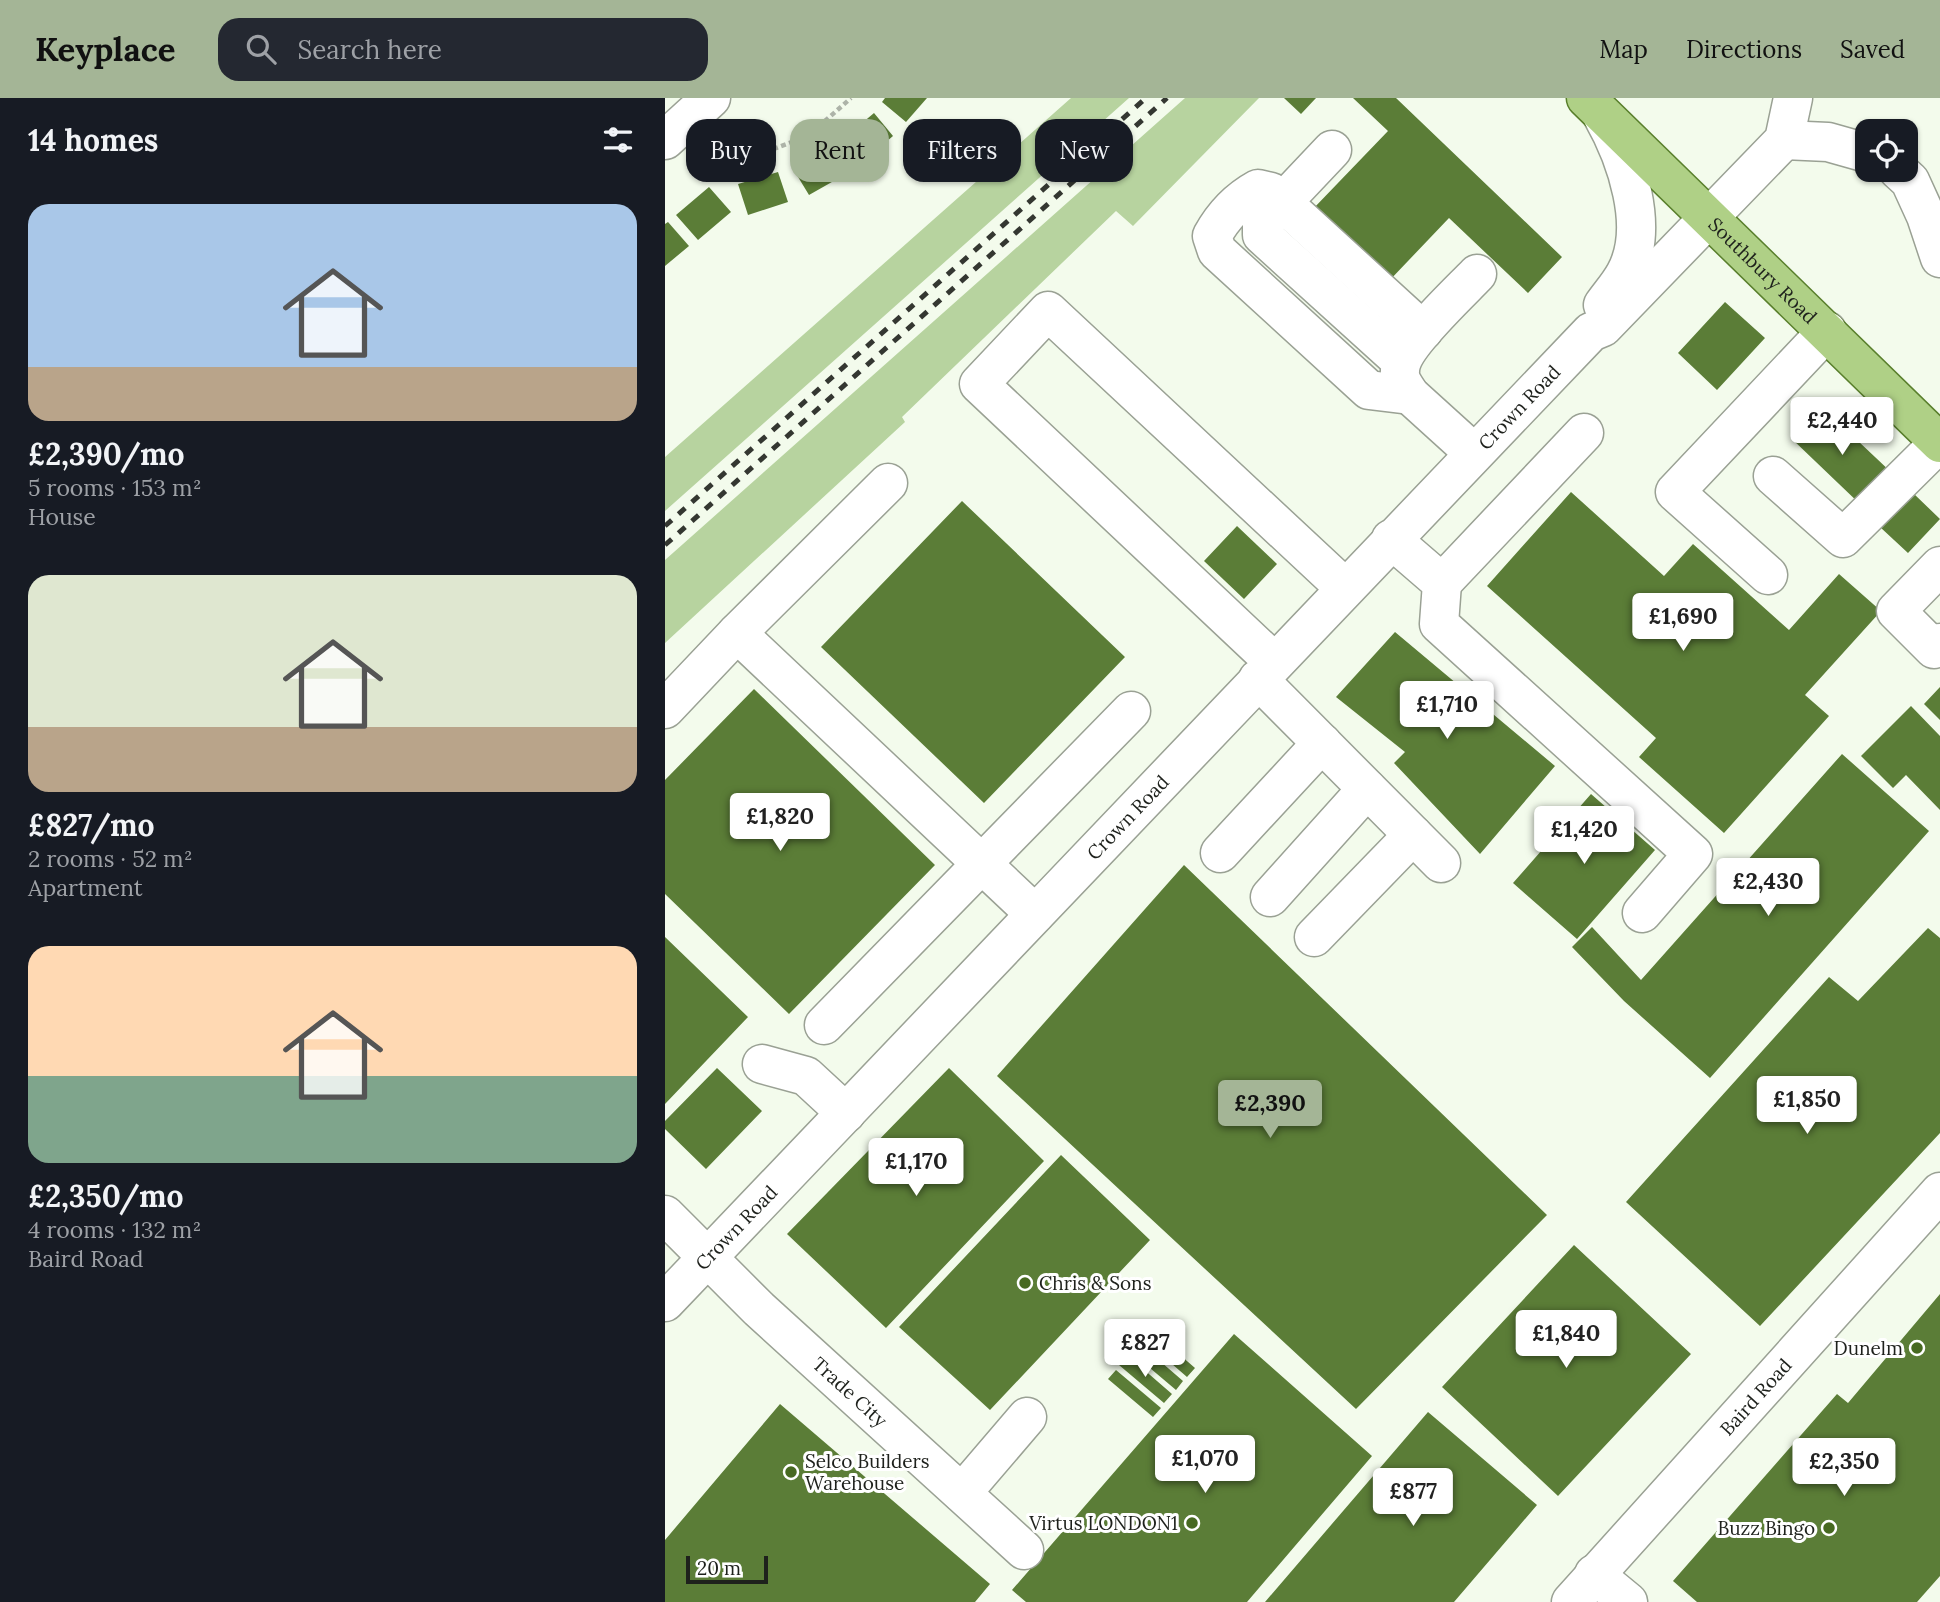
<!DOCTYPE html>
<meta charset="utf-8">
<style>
:root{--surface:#171b24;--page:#242831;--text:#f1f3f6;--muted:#9ea1a6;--accent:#a4b596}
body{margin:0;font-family:Lora,serif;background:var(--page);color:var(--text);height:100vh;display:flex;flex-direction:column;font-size:26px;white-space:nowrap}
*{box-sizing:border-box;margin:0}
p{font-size:23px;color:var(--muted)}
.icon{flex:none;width:38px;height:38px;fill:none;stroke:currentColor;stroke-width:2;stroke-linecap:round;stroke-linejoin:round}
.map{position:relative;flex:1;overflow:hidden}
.sheet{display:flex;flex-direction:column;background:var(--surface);width:665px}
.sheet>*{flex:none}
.top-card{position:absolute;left:21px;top:21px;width:665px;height:63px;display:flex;gap:14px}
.buttons{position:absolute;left:1190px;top:21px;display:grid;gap:14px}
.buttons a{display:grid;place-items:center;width:63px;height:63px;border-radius:14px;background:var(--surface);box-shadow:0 2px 5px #0004;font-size:35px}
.scale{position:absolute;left:21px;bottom:18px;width:82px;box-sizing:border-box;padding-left:7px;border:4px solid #1e211c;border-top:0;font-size:19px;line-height:24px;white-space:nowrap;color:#1e211c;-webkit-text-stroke:5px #fff;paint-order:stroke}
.price{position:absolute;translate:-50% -60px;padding:0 16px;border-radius:7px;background:#fff;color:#222;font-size:23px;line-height:46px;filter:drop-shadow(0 2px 4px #0008)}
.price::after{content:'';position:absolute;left:50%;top:42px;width:21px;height:16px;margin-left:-10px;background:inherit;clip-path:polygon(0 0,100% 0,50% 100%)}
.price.on{background:var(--accent);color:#111}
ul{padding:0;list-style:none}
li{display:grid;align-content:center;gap:14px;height:371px;padding:0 28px}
li span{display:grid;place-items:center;height:217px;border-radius:21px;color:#555}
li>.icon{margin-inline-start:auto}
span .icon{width:126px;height:126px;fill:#fffc;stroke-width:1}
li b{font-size:30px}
h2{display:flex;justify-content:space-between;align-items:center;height:84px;padding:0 28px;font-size:30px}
.chip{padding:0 24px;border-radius:21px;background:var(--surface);box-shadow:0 2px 5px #0004;font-size:24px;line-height:63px}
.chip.on{background:var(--accent);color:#111}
header{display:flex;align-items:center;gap:42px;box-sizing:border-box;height:98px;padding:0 35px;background:var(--accent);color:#111}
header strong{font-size:33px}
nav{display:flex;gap:38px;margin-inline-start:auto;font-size:24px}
.search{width:490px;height:63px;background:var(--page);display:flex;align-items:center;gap:18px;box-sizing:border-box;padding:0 24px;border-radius:21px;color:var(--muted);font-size:26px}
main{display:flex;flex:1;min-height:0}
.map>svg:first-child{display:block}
</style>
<header>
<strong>Keyplace</strong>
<div class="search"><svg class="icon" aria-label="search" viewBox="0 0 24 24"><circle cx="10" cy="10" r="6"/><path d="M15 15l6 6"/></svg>Search here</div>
<nav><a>Map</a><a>Directions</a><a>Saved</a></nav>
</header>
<main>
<section class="sheet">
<h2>14 homes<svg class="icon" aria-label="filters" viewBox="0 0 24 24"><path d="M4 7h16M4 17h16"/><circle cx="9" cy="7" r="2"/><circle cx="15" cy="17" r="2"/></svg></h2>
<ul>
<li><span style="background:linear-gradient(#a9c7e8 75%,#b9a48a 0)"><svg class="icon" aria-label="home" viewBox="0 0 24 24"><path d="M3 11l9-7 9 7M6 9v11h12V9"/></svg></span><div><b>£2,390/mo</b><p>5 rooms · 153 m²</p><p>House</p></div></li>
<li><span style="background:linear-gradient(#dfe7d0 70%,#b9a48a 0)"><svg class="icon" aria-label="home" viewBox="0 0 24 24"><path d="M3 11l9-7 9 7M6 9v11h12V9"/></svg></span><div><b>£827/mo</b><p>2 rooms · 52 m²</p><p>Apartment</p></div></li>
<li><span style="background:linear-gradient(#ffd9b3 60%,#7fa58c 0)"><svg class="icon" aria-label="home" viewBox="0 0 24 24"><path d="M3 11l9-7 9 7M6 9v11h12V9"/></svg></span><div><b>£2,350/mo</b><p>4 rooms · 132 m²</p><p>Baird Road</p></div></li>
</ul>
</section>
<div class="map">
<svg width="1275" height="1504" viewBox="0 0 1275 1504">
<rect width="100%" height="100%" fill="#f3fbec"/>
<path fill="#b7d39f" d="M 406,0 L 464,0 L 0,413 L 0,359 Z
M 520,0 L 594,0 L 468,128 L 451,113 L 237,319 L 240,324 L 0,545 L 0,462 Z"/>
<path fill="#5b7d37" d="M 220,0 L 262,0 L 241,24 L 217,4 Z
M 619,0 L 651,0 L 636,16 Z
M 688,0 L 731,0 L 897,159 L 863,195 L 784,120 L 723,184 L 647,112 L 723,33 Z
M 209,15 L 228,38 L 196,65 L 177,42 Z
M 164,48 L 181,76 L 144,97 L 127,69 Z
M 113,74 L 123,104 L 83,117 L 73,86 Z
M 44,89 L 66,114 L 33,142 L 11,117 Z
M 3,124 L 24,148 L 0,168 L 0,126 Z
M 1060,204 L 1100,240 L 1052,292 L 1013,255 Z
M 1157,309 L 1228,376 L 1197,408 L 1127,341 Z
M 906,394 L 999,478 L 1028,446 L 1124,532 L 1174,476 L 1216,513 L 1140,597 L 1164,618 L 1059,735 L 974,659 L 991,640 L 822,488 Z
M 1248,395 L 1275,421 L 1243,455 L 1215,429 Z
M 297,403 L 460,559 L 319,705 L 156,549 Z
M 572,428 L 612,466 L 579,501 L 539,463 Z
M 730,534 L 890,668 L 815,756 L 729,665 L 740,654 L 671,599 Z
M 1275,589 L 1275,622 L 1259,606 Z
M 89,591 L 270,767 L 124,916 L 0,796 L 0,682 Z
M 1246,608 L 1275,638 L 1275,712 L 1241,677 L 1228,690 L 1196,658 Z
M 1177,656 L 1264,733 L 1045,980 L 959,903 L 907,849 L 927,829 L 976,882 Z
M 926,696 L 990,752 L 912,841 L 848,785 Z
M 519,767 L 882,1117 L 691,1311 L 332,978 Z
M 1263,830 L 1275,840 L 1275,1035 L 1095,1228 L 961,1104 L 1164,879 L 1193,903 Z
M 0,839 L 83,919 L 0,1006 Z
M 52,970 L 97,1013 L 41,1071 L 0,1031 L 0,1023 Z
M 284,970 L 379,1063 L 221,1230 L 122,1136 Z
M 396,1057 L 485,1142 L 325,1312 L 234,1229 Z
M 909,1147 L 1026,1256 L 893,1398 L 777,1289 Z
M 1275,1196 L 1275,1478 L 1252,1504 L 1032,1504 L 1008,1483 L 1172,1296 L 1183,1305 Z
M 485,1231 L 530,1270 L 522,1279 L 477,1240 Z
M 569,1236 L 707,1358 L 582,1504 L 361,1504 L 347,1492 Z
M 474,1245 L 518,1283 L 511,1292 L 466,1254 Z
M 462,1257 L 507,1296 L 499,1305 L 454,1267 Z
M 451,1272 L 496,1310 L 488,1319 L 443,1281 Z
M 115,1306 L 325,1486 L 310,1504 L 0,1504 L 0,1442 Z
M 763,1314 L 872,1407 L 789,1504 L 600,1504 Z"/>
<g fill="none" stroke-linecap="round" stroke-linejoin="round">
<g stroke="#9aa194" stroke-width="41">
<g id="minor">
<path d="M 937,17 C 961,59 986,130 960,176 C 954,187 945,197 938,207"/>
<path d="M 0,42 L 46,0"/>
<path d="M 1119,42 L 1163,44 L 1202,55"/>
<path d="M 667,52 L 597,126 L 597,137 L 736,263"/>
<path d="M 1233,72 L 1245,83 L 1261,118 L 1275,160"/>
<path d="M 745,297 L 704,292 L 552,153 L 547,138 C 558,118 573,102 593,91 L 606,94 L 758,233"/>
<path d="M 809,355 L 745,297 C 740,289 734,282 735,273 C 735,249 794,195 812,176"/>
<path d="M 1108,378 L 1178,440 L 1275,344"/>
<path d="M 223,385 L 72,535 L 370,816"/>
<path d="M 726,441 L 777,485 L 774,526 L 1028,756 L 977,815"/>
<path d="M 1275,468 L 1231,513 L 1269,551 L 1275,545"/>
<path d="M 1103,477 L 1010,394 L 1162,233"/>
<path d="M 777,485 L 919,335"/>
<path d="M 609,564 L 314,286 L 383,213 L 680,490"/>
<path d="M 593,581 L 776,765"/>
<path d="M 0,611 L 72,535"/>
<path d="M 555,755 L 657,645"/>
<path d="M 605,799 L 702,691"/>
<path d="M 649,839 L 748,737"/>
<path d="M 159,927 L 466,613"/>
<path d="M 97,966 L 141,978 L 181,1015"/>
<path id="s1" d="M 0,1117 L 94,1211 L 359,1452"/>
<path id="s2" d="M 0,1204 L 926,234 L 938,229 L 1119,42 L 1128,0"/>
<path d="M 297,1395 L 362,1319"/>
<path d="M 929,1476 L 963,1504"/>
<path id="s3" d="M 906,1504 L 1275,1094"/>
</g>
</g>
<g stroke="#597f2c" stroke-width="41">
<g id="major">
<path id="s4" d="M 921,0 L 1275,345"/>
</g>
</g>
<path stroke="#adb3a8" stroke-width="4.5" stroke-dasharray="5 3.5" stroke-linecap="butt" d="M 35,55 L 74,64 L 143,38 L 186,0"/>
<use href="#minor" stroke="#fff" stroke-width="38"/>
<use href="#major" stroke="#afd086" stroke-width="38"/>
<path stroke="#343731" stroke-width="5" stroke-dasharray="9 9" stroke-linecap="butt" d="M 0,428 L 481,0
M 0,447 L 502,0"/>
</g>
<g fill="#476921" stroke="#fff" stroke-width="2.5">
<circle cx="360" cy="1185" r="7"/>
<circle cx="1252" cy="1250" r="7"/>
<circle cx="126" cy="1374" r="7"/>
<circle cx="527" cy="1425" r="7"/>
<circle cx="1164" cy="1430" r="7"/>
</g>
<g text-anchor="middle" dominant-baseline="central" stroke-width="6" stroke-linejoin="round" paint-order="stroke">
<g font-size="19" fill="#1e211c" stroke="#fff">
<text stroke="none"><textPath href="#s4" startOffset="247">Southbury Road</textPath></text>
<text stroke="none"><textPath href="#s2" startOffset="1237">Crown Road</textPath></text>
<text stroke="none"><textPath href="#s2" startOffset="670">Crown Road</textPath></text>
<text stroke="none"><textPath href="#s2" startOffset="103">Crown Road</textPath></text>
<text stroke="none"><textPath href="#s1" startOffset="256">Trade City</textPath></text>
<text stroke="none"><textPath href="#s3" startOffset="276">Baird Road</textPath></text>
</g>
<g font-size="19" fill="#1e211c" stroke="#fff" text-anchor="end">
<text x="374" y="1185" text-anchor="start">Chris &amp; Sons</text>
<text x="1238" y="1250">Dunelm</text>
<text x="140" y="1363" text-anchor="start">Selco Builders<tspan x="140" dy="22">Warehouse</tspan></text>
<text x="513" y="1425">Virtus LONDON1</text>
<text x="1150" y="1430">Buzz Bingo</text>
</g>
</g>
</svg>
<div class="buttons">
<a><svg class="icon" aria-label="locate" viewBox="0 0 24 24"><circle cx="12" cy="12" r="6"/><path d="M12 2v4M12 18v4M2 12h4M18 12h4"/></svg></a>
</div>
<div class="scale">20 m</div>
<b class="price" style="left:1177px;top:359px">£2,440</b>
<b class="price" style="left:1018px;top:555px">£1,690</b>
<b class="price" style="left:782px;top:643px">£1,710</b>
<b class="price" style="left:115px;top:755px">£1,820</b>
<b class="price" style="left:919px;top:768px">£1,420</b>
<b class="price" style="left:1103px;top:820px">£2,430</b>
<b class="price" style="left:1142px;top:1038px">£1,850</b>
<b class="price on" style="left:605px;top:1042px">£2,390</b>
<b class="price" style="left:251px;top:1100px">£1,170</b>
<b class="price" style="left:901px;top:1272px">£1,840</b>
<b class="price" style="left:480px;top:1281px">£827</b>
<b class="price" style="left:540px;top:1397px">£1,070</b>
<b class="price" style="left:1179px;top:1400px">£2,350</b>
<b class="price" style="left:748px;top:1430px">£877</b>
<div class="top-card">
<a class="chip">Buy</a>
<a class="chip on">Rent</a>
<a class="chip">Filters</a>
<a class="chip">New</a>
</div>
</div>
</main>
